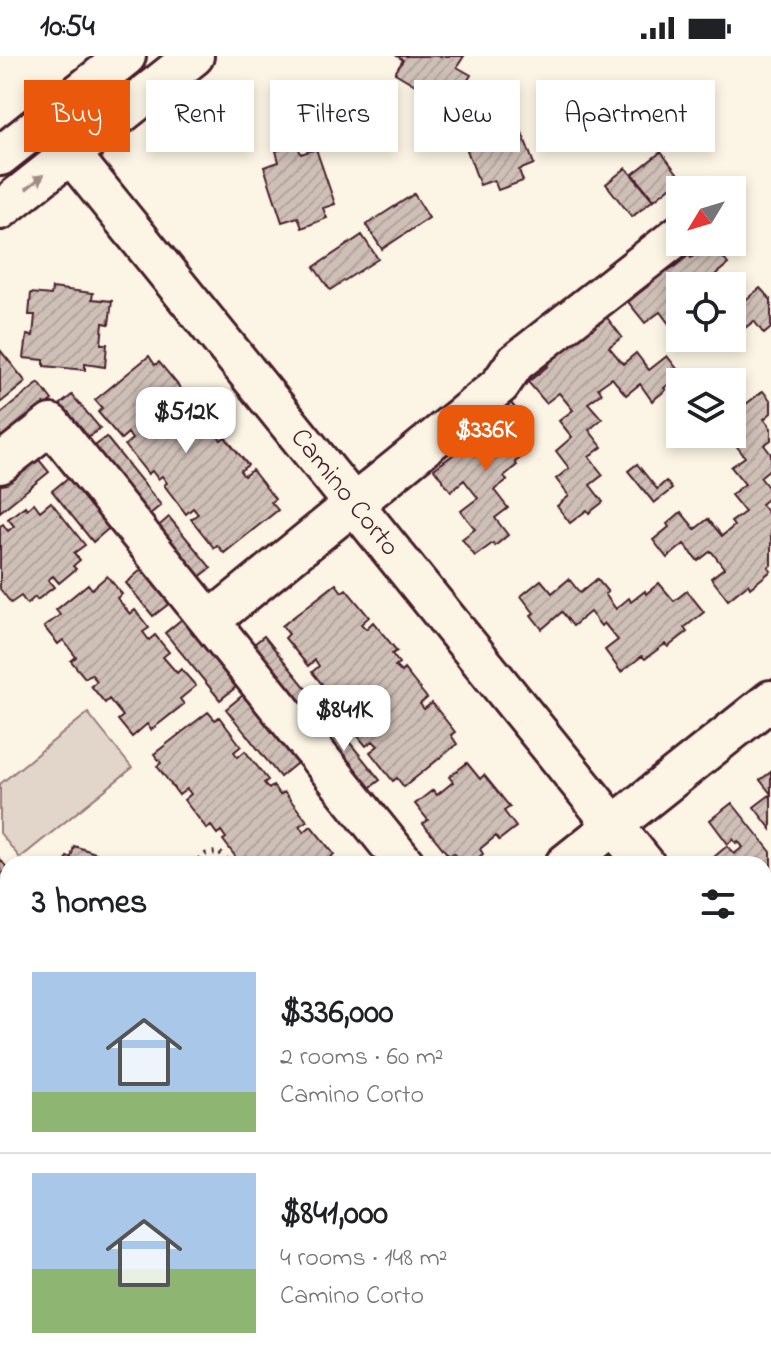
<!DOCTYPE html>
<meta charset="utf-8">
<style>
:root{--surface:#fff;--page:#f2f2f2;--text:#202124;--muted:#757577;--line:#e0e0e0;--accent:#ea580c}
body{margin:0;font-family:"Indie Flower",sans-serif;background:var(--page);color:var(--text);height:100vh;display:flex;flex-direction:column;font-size:30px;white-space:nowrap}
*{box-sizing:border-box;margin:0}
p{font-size:26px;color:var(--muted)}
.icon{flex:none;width:44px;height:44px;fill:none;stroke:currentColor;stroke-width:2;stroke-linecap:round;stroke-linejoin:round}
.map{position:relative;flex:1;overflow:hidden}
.sheet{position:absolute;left:0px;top:800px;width:772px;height:512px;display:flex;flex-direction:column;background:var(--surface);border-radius:24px 24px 0 0;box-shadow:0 4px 12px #0003}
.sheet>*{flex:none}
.guide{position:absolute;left:24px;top:24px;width:724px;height:72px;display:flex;gap:16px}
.needle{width:52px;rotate:232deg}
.fabs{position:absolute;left:666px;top:120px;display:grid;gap:16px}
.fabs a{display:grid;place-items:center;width:80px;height:80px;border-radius:0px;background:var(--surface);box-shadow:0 4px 12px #0003;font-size:40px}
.price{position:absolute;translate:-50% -68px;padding:0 18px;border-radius:16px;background:#fff;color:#222;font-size:26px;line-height:52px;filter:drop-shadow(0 2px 4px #0008)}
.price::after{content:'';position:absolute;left:50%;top:48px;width:24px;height:18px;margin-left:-12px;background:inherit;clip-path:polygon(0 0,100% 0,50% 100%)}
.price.active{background:var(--accent);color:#fff}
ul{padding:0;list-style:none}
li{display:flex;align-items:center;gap:24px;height:200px;padding:0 32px}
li+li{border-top:2px solid var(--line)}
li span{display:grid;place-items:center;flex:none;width:224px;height:160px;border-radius:0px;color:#555}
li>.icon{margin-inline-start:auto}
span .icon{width:96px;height:96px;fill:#fffc;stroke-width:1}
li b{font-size:34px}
h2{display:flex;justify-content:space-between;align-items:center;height:96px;padding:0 32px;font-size:34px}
.tag{padding:0 28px;border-radius:0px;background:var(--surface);box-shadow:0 4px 12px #0003;font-size:28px;line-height:72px}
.tag.active{background:var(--accent);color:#fff}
.status{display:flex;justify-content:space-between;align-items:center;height:56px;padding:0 40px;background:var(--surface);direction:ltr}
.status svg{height:22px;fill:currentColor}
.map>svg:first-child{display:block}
</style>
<div class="status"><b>10:54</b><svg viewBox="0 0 49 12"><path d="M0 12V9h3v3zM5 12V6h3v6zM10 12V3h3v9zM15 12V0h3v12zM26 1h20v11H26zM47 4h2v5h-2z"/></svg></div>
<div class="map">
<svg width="771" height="1312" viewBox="0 0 771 1312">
<defs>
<pattern id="building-hatch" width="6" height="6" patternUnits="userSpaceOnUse" patternTransform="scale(2)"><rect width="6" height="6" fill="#cfc0b7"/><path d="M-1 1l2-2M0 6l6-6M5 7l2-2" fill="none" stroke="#b3a59e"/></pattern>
</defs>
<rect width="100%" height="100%" fill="#fcf5e5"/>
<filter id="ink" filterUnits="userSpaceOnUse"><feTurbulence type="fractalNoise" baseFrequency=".0125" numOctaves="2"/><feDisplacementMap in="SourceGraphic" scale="16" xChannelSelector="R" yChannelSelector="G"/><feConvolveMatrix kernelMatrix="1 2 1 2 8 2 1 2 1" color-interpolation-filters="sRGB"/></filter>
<g filter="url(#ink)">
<path fill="#e2d5ca" stroke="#967a7a" stroke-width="2" d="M 88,657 L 132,712 L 20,802 L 0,777 L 0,728 Z"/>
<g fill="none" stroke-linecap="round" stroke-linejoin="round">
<path stroke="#917474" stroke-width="8" d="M 0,1200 L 8,1210
M 80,1304 L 86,1312"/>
</g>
<path fill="url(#building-hatch)" stroke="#4a1f2b" stroke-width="2" d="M 397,0 L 464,0 L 457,11 L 471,19 L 460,37 L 446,28 L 437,42 L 395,17 L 403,4 Z
M 492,50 L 496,60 L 513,53 L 534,108 L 519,114 L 523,125 L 498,134 L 494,124 L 480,129 L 460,75 L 475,69 L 471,58 Z
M 297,88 L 301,98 L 316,93 L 335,148 L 323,152 L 327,162 L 302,172 L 298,161 L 282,166 L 264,111 L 279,106 L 276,95 Z
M 661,96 L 681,122 L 654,144 L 633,118 Z
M 626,112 L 653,144 L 632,161 L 606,128 Z
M 414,138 L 429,162 L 382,193 L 366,169 Z
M 362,179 L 378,203 L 330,234 L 314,211 Z
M 711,186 L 728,208 L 716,218 L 725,230 L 680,230 L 680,274 L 676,277 L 660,256 L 645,267 L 628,246 L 648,230 L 645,226 L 665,211 L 669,215 L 689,199 L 691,202 Z
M 52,232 L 93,237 L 92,243 L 112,245 L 109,268 L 103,267 L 101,288 L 107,288 L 105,311 L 85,308 L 85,314 L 44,310 L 44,304 L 24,302 L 27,279 L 33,280 L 35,259 L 29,259 L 31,237 L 51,239 Z
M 760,232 L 771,244 L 771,272 L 764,278 L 754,265 L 736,279 L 732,274 L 732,233 L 743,246 Z
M 605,259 L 622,281 L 609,291 L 623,308 L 636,297 L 649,314 L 667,300 L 681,318 L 664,332 L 666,334 L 652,345 L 640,328 L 626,339 L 612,322 L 598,332 L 602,337 L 588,347 L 602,363 L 589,374 L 602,391 L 589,401 L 603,419 L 590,429 L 603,446 L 589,457 L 587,454 L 570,467 L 557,450 L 569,440 L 556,423 L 569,412 L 556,395 L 572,381 L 559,365 L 573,354 L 559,337 L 546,347 L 528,326 L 548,310 L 545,307 Z
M 0,294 L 26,326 L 0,347 Z
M 149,300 L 155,309 L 159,306 L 182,334 L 175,341 L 178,345 L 186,339 L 209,368 L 205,371 L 210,378 L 214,375 L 221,384 L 225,381 L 248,409 L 240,415 L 244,420 L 252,414 L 275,443 L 271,446 L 278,454 L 224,497 L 217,489 L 214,492 L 191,463 L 198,458 L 193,452 L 186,458 L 164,429 L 167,427 L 162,420 L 158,423 L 152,415 L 148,418 L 125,389 L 132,383 L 128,377 L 121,383 L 98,356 L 102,352 L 95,344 Z
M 39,327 L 52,344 L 0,386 L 0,358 Z
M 763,335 L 771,345 L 771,357 L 764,363 L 771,372 L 771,384 L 764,389 L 771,398 L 771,412 L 760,421 L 771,435 L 771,440 L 761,448 L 771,461 L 771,509 L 768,511 L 771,515 L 750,532 L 748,528 L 728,544 L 711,522 L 724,512 L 711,495 L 698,505 L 684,488 L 667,502 L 653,484 L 669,471 L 667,468 L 681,456 L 695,473 L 708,463 L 722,480 L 734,470 L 731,466 L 745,456 L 731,439 L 745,428 L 731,411 L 745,401 L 731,383 L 744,373 L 732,358 L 732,354 L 744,345 L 746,348 Z
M 72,339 L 100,372 L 83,386 L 56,352 Z
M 511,347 L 528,368 L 515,378 L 529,396 L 515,406 L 517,409 L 504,420 L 507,424 L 494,434 L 508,452 L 495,462 L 508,479 L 495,490 L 493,487 L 475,500 L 462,483 L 475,473 L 461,455 L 478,442 L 464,424 L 451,435 L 434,413 L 454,398 L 451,394 L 471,378 L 468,374 L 488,358 L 491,362 Z
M 106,381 L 161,449 L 144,463 L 89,395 Z
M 35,399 L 49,416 L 0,456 L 0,428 Z
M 637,408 L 657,433 L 666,425 L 672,433 L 654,447 L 628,415 Z
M 69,421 L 109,472 L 93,486 L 52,435 Z
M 51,446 L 85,489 L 74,497 L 80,504 L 73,510 L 76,513 L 59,527 L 53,520 L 48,524 L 54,531 L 37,544 L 35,541 L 27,548 L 21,540 L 11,547 L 0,533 L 0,470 L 3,468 L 8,475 L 14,470 L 8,463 L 25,450 L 27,453 L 34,447 L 40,455 Z
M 169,461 L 211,512 L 194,525 L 153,475 Z
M 142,513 L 170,547 L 153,560 L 126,527 Z
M 107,520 L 122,538 L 117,542 L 130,558 L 135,554 L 149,572 L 143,576 L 149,584 L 155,579 L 169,596 L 163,601 L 177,617 L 181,613 L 196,630 L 180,643 L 184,648 L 151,674 L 147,668 L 132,681 L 118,664 L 123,660 L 109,643 L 105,647 L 91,630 L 97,625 L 91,618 L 85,622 L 71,605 L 76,601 L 63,584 L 58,588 L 44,571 L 60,559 L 56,554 L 88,528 L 92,533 Z
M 569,523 L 580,537 L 597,523 L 608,536 L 605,538 L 616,553 L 629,542 L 631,546 L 645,535 L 646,538 L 659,527 L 674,545 L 687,535 L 704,556 L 684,572 L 687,576 L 668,591 L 665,588 L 645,603 L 642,600 L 621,616 L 605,594 L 618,584 L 604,567 L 601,570 L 590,556 L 573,570 L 562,556 L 542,573 L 531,559 L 534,557 L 521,540 L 541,524 L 552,537 Z
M 336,528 L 342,536 L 346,533 L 369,561 L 361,568 L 366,573 L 373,566 L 397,595 L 392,598 L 399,607 L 395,610 L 401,616 L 404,613 L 427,642 L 420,648 L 424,653 L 432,647 L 455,676 L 451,679 L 457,688 L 404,731 L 397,722 L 393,725 L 370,696 L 378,690 L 373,685 L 366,690 L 343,662 L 347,659 L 340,651 L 343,648 L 338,641 L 335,644 L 312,616 L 319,610 L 315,604 L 308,610 L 285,582 L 289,578 L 282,570 Z
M 182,563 L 236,631 L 220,644 L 165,577 Z
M 264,580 L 318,647 L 302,660 L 248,593 Z
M 243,639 L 297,707 L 280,721 L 226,653 Z
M 208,656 L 215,664 L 219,661 L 241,690 L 234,696 L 238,701 L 245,695 L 268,724 L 264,727 L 269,733 L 273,730 L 280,739 L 284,736 L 307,765 L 299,770 L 304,776 L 311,770 L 334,798 L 331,801 L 337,808 L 241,808 L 223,784 L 226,782 L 221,775 L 217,778 L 211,770 L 207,773 L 184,744 L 191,738 L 187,733 L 179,739 L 157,710 L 161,707 L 154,698 Z
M 325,656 L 380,724 L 363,737 L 308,670 Z
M 467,707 L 480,723 L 484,719 L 510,751 L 504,755 L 516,771 L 499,784 L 496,780 L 480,793 L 483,798 L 470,808 L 463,808 L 454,797 L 449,800 L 423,768 L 428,764 L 415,748 L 433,734 L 437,739 L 453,726 L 449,721 Z
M 771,716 L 771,773 L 754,751 L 771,738 L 760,724 Z
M 732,747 L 771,796 L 771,819 L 764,824 L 764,808 L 720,808 L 714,801 L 727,790 L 734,798 L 743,791 L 738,785 L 736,787 L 733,783 L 728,788 L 710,764 Z
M 74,790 L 129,808 L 65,808 L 67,801 L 71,802 Z
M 0,803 L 8,813 L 3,817 L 8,823 L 8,876 L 0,883 Z
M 8,988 L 8,1071 L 0,1060 L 6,1054 L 2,1049 L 0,1050 L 0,995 Z
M 764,1177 L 771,1183 L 771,1226 L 764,1234 Z
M 326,1304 L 374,1304 L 365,1312 L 353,1312 L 349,1308 L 344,1312 L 333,1312 Z
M 651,1304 L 691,1304 L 712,1310 L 711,1312 L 649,1312 Z"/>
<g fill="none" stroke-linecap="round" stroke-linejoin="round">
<g stroke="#4a1f2b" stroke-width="44">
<g id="minor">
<path id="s1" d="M 44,65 L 645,808"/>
<path d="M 0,100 L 126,0"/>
<path d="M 0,154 L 194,0"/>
<path d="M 0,408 L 51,368 L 405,808"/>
<path d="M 210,565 L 500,329 L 515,307 L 680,178"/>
<path d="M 565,808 L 771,644"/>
<path d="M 0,930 L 8,923"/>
<path d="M 764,955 L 771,963"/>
<path d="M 764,1069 L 771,1064"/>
<path d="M 588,1312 L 590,1304"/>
</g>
</g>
<path stroke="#4a1f2b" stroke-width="5" stroke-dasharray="2 6" stroke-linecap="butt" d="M 192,808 L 206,798 L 219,796 L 232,808
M 0,1111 L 8,1121
M 153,1304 L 159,1312
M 0,1310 L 2,1312"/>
<use href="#minor" stroke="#fcf5e5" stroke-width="38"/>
</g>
<defs><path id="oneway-solid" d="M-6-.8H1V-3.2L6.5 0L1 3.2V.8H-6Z" transform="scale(2)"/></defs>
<use fill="#a38a88" href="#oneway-solid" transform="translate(35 126) rotate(-39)"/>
</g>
<g text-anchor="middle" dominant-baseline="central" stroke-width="6" stroke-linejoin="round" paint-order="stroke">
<g font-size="28" fill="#4a1f2b" stroke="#fcf5e5">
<text stroke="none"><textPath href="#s1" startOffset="478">Camino Corto</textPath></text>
</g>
</g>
</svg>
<div class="fabs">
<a><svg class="needle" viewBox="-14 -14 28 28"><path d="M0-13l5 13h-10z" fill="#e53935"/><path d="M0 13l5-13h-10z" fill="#757577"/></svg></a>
<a><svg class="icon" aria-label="locate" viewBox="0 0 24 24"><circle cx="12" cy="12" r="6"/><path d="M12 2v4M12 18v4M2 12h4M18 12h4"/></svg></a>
<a><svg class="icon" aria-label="layers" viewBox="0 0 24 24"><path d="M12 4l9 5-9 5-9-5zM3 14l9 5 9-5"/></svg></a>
</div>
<b class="price" style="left:186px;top:399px">$512K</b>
<b class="price active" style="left:486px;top:417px">$336K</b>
<b class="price" style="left:344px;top:697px">$841K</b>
<div class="guide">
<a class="tag active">Buy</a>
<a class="tag">Rent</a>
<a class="tag">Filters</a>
<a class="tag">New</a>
<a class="tag">Apartment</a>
</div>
<section class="sheet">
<h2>3 homes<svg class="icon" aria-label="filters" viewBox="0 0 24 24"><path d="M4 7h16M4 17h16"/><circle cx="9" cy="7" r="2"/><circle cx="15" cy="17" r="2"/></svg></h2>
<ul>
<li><span style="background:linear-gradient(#a9c7e8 75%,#8fb573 0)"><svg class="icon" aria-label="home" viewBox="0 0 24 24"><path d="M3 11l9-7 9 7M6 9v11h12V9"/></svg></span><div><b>$336,000</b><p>2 rooms · 60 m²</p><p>Camino Corto</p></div></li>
<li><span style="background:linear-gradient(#a9c7e8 60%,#8fb573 0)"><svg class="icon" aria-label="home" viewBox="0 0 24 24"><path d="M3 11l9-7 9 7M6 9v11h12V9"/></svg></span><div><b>$841,000</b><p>4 rooms · 148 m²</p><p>Camino Corto</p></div></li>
</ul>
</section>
</div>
